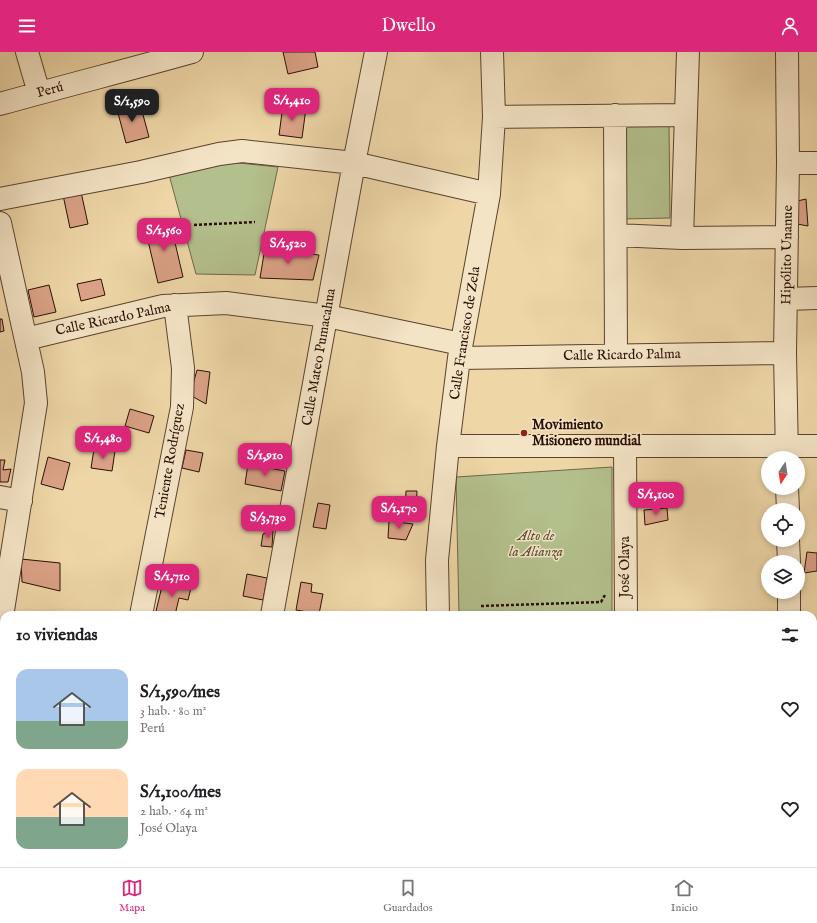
<!DOCTYPE html>
<html lang="es">
<meta charset="utf-8">
<style>
:root{--surface:#fff;--page:#f6f6f6;--text:#202124;--muted:#757577;--line:#e0e0e0;--accent:#db2777}
body{margin:0;font-family:"IM FELL English",serif;background:var(--page);color:var(--text);height:100vh;display:flex;flex-direction:column;font-size:15px;white-space:nowrap}
*{box-sizing:border-box;margin:0}
p{font-size:13px;color:var(--muted)}
.icon{flex:none;width:22px;height:22px;fill:none;stroke:currentColor;stroke-width:2;stroke-linecap:round;stroke-linejoin:round}
.map{position:relative;flex:1;overflow:hidden}
.panel{position:absolute;left:0px;top:559px;width:817px;height:256px;display:flex;flex-direction:column;background:var(--surface);border-radius:12px 12px 0 0;box-shadow:0 2px 6px #0003}
.panel>*{flex:none}
.needle{width:26px;rotate:192deg}
.fabs{position:absolute;left:761px;top:399px;display:grid;gap:8px}
.fabs a{display:grid;place-items:center;width:44px;height:44px;border-radius:50%;background:var(--surface);box-shadow:0 2px 6px #0003;font-size:20px}
.price{position:absolute;translate:-50% -34px;padding:0 9px;border-radius:8px;background:var(--accent);color:#fff;font-size:13px;line-height:26px;filter:drop-shadow(0 1px 2px #0008)}
.price::after{content:'';position:absolute;left:50%;top:24px;width:12px;height:9px;margin-left:-6px;background:inherit;clip-path:polygon(0 0,100% 0,50% 100%)}
.price.selected{background:#222;color:#fff}
ul{padding:0;list-style:none}
li{display:flex;align-items:center;gap:12px;height:100px;padding:0 16px}
li span{display:grid;place-items:center;flex:none;width:112px;height:80px;border-radius:12px;color:#555}
li>.icon{margin-inline-start:auto}
span .icon{width:48px;height:48px;fill:#fffc;stroke-width:1}
li b{font-size:17px}
h2{display:flex;justify-content:space-between;align-items:center;height:48px;padding:0 16px;font-size:17px}
header{display:flex;justify-content:space-between;align-items:center;height:52px;padding:0 16px;background:var(--accent);color:#fff;font-size:18px;font-weight:600}
.tabs{display:flex;justify-content:space-around;align-items:center;height:56px;border-top:1px solid var(--line);background:var(--surface);font-size:11px;color:var(--muted)}
.tabs a{display:grid;justify-items:center;gap:2px}
.tabs .selected{color:var(--accent)}
.map>svg:first-child{display:block}
</style>
<header><svg class="icon" aria-label="menu" viewBox="0 0 24 24"><path d="M4 6h16M4 12h16M4 18h16"/></svg>Dwello<svg class="icon" aria-label="person" viewBox="0 0 24 24"><circle cx="12" cy="8" r="4"/><path d="M4 21q1-7 8-7t8 7"/></svg></header>
<div class="map">
<svg width="817" height="815" viewBox="0 0 817 815">
<rect width="100%" height="100%" fill="#eed6a7"/>
<filter id="stains"><feTurbulence type="fractalNoise" baseFrequency=".005" numOctaves="4"/><feColorMatrix values="0 0 0 0 .2 0 0 0 0 .09 0 0 0 0 .02 0 0 0 .5 -.17"/></filter>
<radialGradient id="worn" r=".72"><stop offset=".6" stop-color="#630" stop-opacity="0"/><stop offset="1" stop-color="#630" stop-opacity=".3"/></radialGradient>
<path fill="#b3bf8c" stroke="#6e6848" d="M 619,70 L 669,71 L 670,166 L 621,167 Z
M 219,109 L 278,115 L 255,223 L 196,222 L 168,119 Z
M 612,415 L 612,563 L 459,563 L 456,425 Z
M 4,642 L 4,811 L 27,811 L 0,814 L 0,677 Z"/>
<path fill="#dba287" stroke="#291005" d="M 283,0 L 315,0 L 318,15 L 288,22 Z
M 123,48 L 125,55 L 131,53 L 133,58 L 142,59 L 149,85 L 126,91 L 115,50 Z
M 283,53 L 306,56 L 302,86 L 279,83 Z
M 81,140 L 88,172 L 70,176 L 63,143 Z
M 806,147 L 808,174 L 792,171 L 793,150 Z
M 170,169 L 183,225 L 158,231 L 145,176 Z
M 265,196 L 319,203 L 313,228 L 260,226 Z
M 101,227 L 105,243 L 81,249 L 77,232 Z
M 49,233 L 56,260 L 34,265 L 28,238 Z
M 0,267 L 2,267 L 4,279 L 0,280 Z
M 197,318 L 210,320 L 206,352 L 190,343 Z
M 130,357 L 154,364 L 149,381 L 125,374 Z
M 94,397 L 115,399 L 112,419 L 91,416 Z
M 186,398 L 203,401 L 199,420 L 182,416 Z
M 48,405 L 70,411 L 63,438 L 41,432 Z
M 0,408 L 5,408 L 3,418 L 11,417 L 8,430 L 0,430 Z
M 248,412 L 285,419 L 281,439 L 245,432 Z
M 406,439 L 417,439 L 416,459 L 405,462 Z
M 318,451 L 330,453 L 326,477 L 313,475 Z
M 667,456 L 668,468 L 645,473 L 644,458 Z
M 389,469 L 413,472 L 406,488 L 388,486 Z
M 273,478 L 272,495 L 261,494 L 263,482 Z
M 807,500 L 817,501 L 817,519 L 804,521 Z
M 21,507 L 60,511 L 60,539 L 22,530 Z
M 247,522 L 267,526 L 263,548 L 243,544 Z
M 163,530 L 191,536 L 188,548 L 179,546 L 175,563 L 171,563 L 156,559 Z
M 301,530 L 312,532 L 311,540 L 323,542 L 319,562 L 296,558 Z
M 817,795 L 817,815 L 764,815 L 764,811 L 813,811 L 813,796 Z
M 559,811 L 577,811 L 578,815 L 560,815 Z"/>
<g fill="none" stroke-linecap="round" stroke-linejoin="round">
<g stroke="#5a422e" stroke-width="24">
<path id="minor" d="M 27,0 L 39,41
M 787,0 L 788,111 L 785,301 L 787,406
M 0,52 C 64,34 128,18 192,0
M 615,63 L 616,303
M 494,65 L 686,63
M 788,111 L 817,111
M 0,147 L 141,120 L 219,102 L 242,99 L 354,111 L 489,142
M 0,171 L 33,320 L 36,351 L 0,577
M 616,183 L 682,186 L 787,185
M 682,186 L 688,0
M 786,247 L 817,246
M 26,287 L 163,254 L 226,251 L 327,264 L 461,292
M 459,306 L 785,301
M 448,394 L 817,394
M 625,394 L 626,563
M 787,436 L 788,458
M 0,445 L 21,449
M 788,488 L 789,510
M 789,540 L 789,563
M 141,563 L 182,355 L 183,316 L 175,253
M 272,563 L 354,111 L 376,0
M 438,563 L 437,508 L 448,394 L 459,306 L 489,142 L 494,65 L 492,0
M 813,658 L 817,658
M 813,752 L 817,752
M 317,811 L 317,815
M 628,811 L 628,815
M 737,811 L 737,815
M 45,815 L 45,811
M 105,815 L 153,811
M 186,815 L 186,811
M 443,815 L 443,811"/>
</g>
<path stroke="#291005" stroke-width="2.5" stroke-dasharray="3 2" stroke-linecap="butt" d="M 194,173 L 255,170
M 481,554 L 601,550 L 605,543"/>
<use href="#minor" stroke="#f4e4c6" stroke-width="22"/>
</g>
<circle fill="#8f2418" stroke="#f4e4c6" stroke-width="1.5" cx="524" cy="381" r="4"/>
<g text-anchor="middle" dominant-baseline="central" stroke-width="3" stroke-linejoin="round" paint-order="stroke">
<g font-size="14" fill="#291005" stroke="#f4e4c6">
<text transform="translate(50 38) rotate(-15)">Perú</text>
<text transform="translate(787 203) rotate(-89)">Hipólito Unanue</text>
<text transform="translate(113 267) rotate(-12)">Calle Ricardo Palma</text>
<text transform="translate(465 281) rotate(-81)">Calle Francisco de Zela</text>
<text transform="translate(622 303) rotate(-1)">Calle Ricardo Palma</text>
<text transform="translate(319 305) rotate(-80)">Calle Mateo Pumacahua</text>
<text transform="translate(170 409) rotate(-80)">Teniente Rodríguez</text>
<text transform="translate(625 515) rotate(-90)">José Olaya</text>
</g>
<g font-size="14" font-weight="bold" fill="#291005" stroke="#f4e4c6" text-anchor="start">
<text x="532" y="373">Movimiento<tspan x="532" dy="16">Misionero mundial</tspan></text>
</g>
<g font-size="14" font-style="italic" fill="#594d34" stroke="#f4e4c6">
<text x="536" y="484">Alto de<tspan x="536" dy="16">la Alianza</tspan></text>
</g>
</g>
<rect width="100%" height="100%" filter="url(#stains)"/>
<rect width="100%" height="100%" fill="url(#worn)"/>
</svg>
<div class="fabs">
<a><svg class="needle" viewBox="-14 -14 28 28"><path d="M0-13l5 13h-10z" fill="#e53935"/><path d="M0 13l5-13h-10z" fill="#757577"/></svg></a>
<a><svg class="icon" aria-label="locate" viewBox="0 0 24 24"><circle cx="12" cy="12" r="6"/><path d="M12 2v4M12 18v4M2 12h4M18 12h4"/></svg></a>
<a><svg class="icon" aria-label="layers" viewBox="0 0 24 24"><path d="M12 4l9 5-9 5-9-5zM3 14l9 5 9-5"/></svg></a>
</div>
<b class="price" style="left:292px;top:70px">S/1,410</b>
<b class="price selected" style="left:132px;top:71px">S/1,590</b>
<b class="price" style="left:164px;top:200px">S/1,560</b>
<b class="price" style="left:288px;top:213px">S/1,520</b>
<b class="price" style="left:103px;top:408px">S/1,480</b>
<b class="price" style="left:265px;top:425px">S/1,910</b>
<b class="price" style="left:656px;top:464px">S/1,100</b>
<b class="price" style="left:399px;top:478px">S/1,170</b>
<b class="price" style="left:268px;top:487px">S/3,730</b>
<b class="price" style="left:172px;top:546px">S/1,710</b>
<section class="panel">
<h2>10 viviendas<svg class="icon" aria-label="filters" viewBox="0 0 24 24"><path d="M4 7h16M4 17h16"/><circle cx="9" cy="7" r="2"/><circle cx="15" cy="17" r="2"/></svg></h2>
<ul>
<li><span style="background:linear-gradient(#a9c7e8 65%,#7fa58c 0)"><svg class="icon" aria-label="home" viewBox="0 0 24 24"><path d="M3 11l9-7 9 7M6 9v11h12V9"/></svg></span><div><b>S/1,590/mes</b><p>3 hab. · 80 m²</p><p>Perú</p></div><svg class="icon" aria-label="heart" viewBox="0 0 24 24"><path d="M12 20l-8-8c-3-5 5-10 8-4 3-6 11-1 8 4z"/></svg></li>
<li><span style="background:linear-gradient(#ffd9b3 60%,#7fa58c 0)"><svg class="icon" aria-label="home" viewBox="0 0 24 24"><path d="M3 11l9-7 9 7M6 9v11h12V9"/></svg></span><div><b>S/1,100/mes</b><p>2 hab. · 64 m²</p><p>José Olaya</p></div><svg class="icon" aria-label="heart" viewBox="0 0 24 24"><path d="M12 20l-8-8c-3-5 5-10 8-4 3-6 11-1 8 4z"/></svg></li>
</ul>
</section>
</div>
<nav class="tabs">
<a class="selected"><svg class="icon" aria-label="map" viewBox="0 0 24 24"><path d="M3 6l6-2 6 2 6-2v14l-6 2-6-2-6 2zM9 4v14M15 6v14"/></svg>Mapa</a>
<a><svg class="icon" aria-label="saved" viewBox="0 0 24 24"><path d="M7 4h10v16l-5-4-5 4z"/></svg>Guardados</a>
<a><svg class="icon" aria-label="home" viewBox="0 0 24 24"><path d="M3 11l9-7 9 7M6 9v11h12V9"/></svg>Inicio</a>
</nav>
